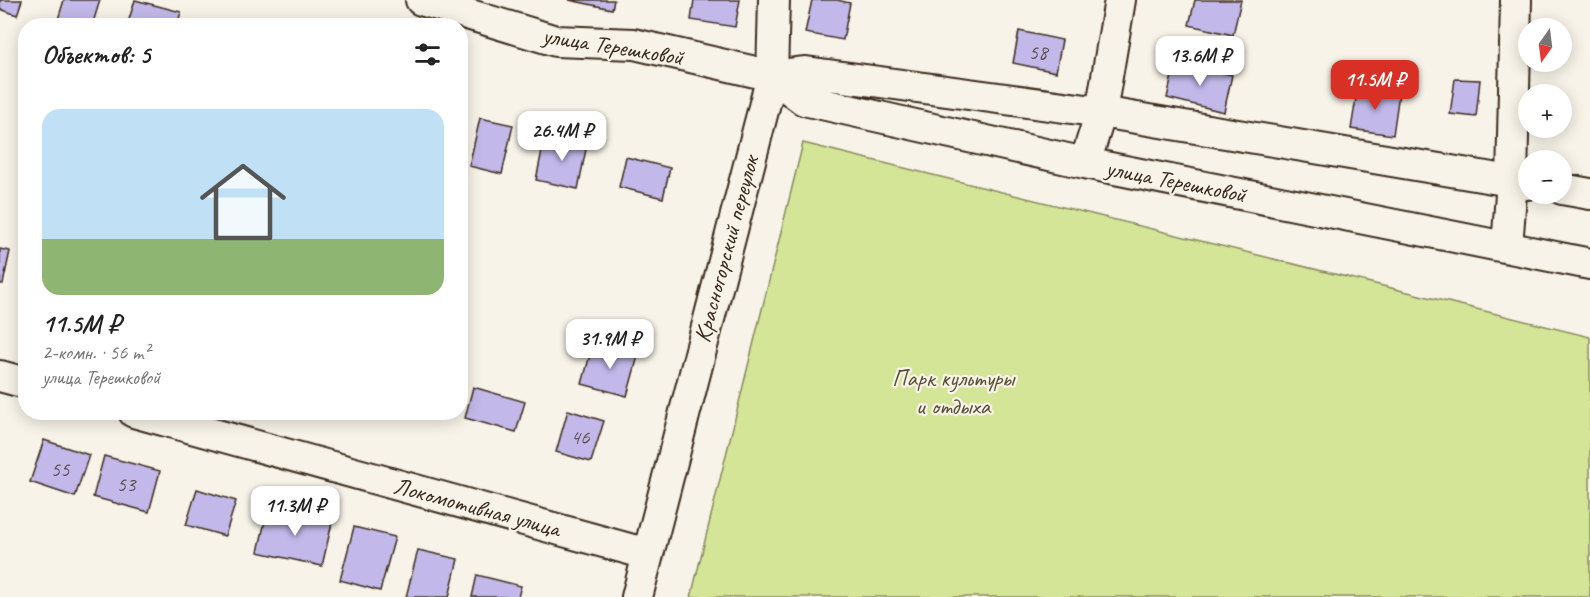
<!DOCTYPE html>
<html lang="ru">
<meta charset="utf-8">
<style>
:root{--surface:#fff;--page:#f2f2f2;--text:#222;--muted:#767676;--line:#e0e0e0;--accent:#d93025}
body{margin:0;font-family:Caveat,sans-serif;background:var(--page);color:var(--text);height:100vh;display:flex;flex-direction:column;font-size:22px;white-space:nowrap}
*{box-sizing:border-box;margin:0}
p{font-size:20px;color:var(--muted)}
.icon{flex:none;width:33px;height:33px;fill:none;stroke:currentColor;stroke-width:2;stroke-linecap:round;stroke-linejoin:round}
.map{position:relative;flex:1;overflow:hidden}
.details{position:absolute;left:18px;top:18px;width:450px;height:402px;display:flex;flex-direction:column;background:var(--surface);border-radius:24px;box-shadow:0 3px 15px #0003}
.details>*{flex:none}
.needle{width:39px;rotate:194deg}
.controls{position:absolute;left:1518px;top:18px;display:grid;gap:12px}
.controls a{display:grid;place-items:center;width:54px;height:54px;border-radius:50%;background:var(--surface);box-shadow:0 3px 15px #0003;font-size:30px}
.price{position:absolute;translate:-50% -51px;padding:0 14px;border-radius:12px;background:#fff;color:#222;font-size:20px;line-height:39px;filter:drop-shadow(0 2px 3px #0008)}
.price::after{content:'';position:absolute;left:50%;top:36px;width:18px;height:14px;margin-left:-9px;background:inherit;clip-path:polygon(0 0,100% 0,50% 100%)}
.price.on{background:var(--accent);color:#fff}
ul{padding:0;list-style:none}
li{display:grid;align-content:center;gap:12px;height:318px;padding:0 24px}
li+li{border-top:2px solid var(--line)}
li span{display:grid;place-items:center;height:186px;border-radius:18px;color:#555}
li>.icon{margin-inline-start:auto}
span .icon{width:108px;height:108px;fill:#fffc;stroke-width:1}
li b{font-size:26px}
h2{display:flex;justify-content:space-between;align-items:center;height:72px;padding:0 24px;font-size:26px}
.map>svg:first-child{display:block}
</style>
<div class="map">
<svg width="1590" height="597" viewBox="0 0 1590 597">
<rect width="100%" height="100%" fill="#f7f3e8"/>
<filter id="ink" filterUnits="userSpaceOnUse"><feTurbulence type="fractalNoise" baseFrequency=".0167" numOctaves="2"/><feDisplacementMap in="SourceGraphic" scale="12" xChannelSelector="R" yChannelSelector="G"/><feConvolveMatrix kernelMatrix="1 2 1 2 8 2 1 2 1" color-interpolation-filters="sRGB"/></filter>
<g filter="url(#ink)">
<path fill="#d4e598" stroke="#88885b" stroke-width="1.5" d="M 803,143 L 1590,337 L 1590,597 L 691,597 Z"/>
<path fill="#c2b9ea" stroke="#3b2a1e" stroke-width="1.5" d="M 0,0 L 22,0 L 17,15 L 0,9 Z
M 64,0 L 100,0 L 92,26 L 56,26 Z
M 135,0 L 181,12 L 177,26 L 127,26 Z
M 569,0 L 614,0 L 612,9 Z
M 694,0 L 740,0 L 735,27 L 691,20 Z
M 812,0 L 837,0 L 850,3 L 843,40 L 805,33 Z
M 1195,0 L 1241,0 L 1233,35 L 1189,25 Z
M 1019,31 L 1062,40 L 1056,72 L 1013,63 Z
M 1175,62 L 1232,75 L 1224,112 L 1167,98 Z
M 1455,79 L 1480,80 L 1476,117 L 1450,114 Z
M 1358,86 L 1399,93 L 1393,135 L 1351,129 Z
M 480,118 L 513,125 L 502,174 L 469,166 Z
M 545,136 L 587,144 L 578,189 L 536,180 Z
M 626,157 L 670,168 L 663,198 L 619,187 Z
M 0,249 L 10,251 L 3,284 L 0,284 Z
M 593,344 L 638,356 L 627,396 L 582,384 Z
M 473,387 L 525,402 L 516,432 L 465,418 Z
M 568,410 L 604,421 L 591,462 L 556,452 Z
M 44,440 L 89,455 L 75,497 L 30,482 Z
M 104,456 L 160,471 L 149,512 L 93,497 Z
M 197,489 L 236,501 L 225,536 L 186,525 Z
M 268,508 L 332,523 L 322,566 L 258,552 Z
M 354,527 L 395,537 L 380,591 L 340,580 Z
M 418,550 L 458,559 L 449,597 L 406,597 Z
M 477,575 L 521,586 L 518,597 L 472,597 Z"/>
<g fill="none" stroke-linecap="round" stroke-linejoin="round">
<g stroke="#3b2a1e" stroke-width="34">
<path id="street" d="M 421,0 L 556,41 L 634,44 L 772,76 L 806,72 L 1101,112 L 1528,184
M 772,76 L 804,100 L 1085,163 L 1590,264
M 1085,163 L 1101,112 L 1120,0
M 1562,189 L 1590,194
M 1507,247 L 1512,181 L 1516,0
M 0,376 L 26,383
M 134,412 L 647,554
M 637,597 L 772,76 L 774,0"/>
</g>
<use href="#street" stroke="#f7f3e8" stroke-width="30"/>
</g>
</g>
<g text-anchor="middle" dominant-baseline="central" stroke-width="4.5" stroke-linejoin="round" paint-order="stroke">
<g font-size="21" fill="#5d4e51">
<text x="1038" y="52">58</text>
<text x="580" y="437">46</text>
<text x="60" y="469">55</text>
<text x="126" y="484">53</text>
</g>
<g font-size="24" fill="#3b2a1e" stroke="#f7f3e8">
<text transform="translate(613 46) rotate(9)">улица Терешковой</text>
<text transform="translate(1176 181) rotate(11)">улица Терешковой</text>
<text transform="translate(726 249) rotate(-75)">Красногорский переулок</text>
<text transform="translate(477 507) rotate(15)">Локомотивная улица</text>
</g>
<g font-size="24" fill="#5a4f36" stroke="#f7f3e8">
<text x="953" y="378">Парк культуры<tspan x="953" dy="28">и отдыха</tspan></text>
</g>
</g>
</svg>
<div class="controls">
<a><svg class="needle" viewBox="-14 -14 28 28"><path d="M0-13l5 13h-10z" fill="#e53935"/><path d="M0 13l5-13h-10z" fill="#767676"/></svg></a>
<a>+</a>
<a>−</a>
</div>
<b class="price" style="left:1200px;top:87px">13.6M ₽</b>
<b class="price on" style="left:1375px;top:111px">11.5M ₽</b>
<b class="price" style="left:562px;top:162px">26.4M ₽</b>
<b class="price" style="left:610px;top:370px">31.9M ₽</b>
<b class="price" style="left:295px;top:537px">11.3M ₽</b>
<section class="details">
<h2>Объектов: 5<svg class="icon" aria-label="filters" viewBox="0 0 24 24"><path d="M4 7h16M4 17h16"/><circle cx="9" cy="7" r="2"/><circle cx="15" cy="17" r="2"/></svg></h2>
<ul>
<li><span style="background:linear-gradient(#bfe0f5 70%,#8fb573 0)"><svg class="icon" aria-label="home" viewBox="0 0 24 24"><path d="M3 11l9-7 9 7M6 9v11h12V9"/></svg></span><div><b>11.5M ₽</b><p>2-комн. · 56 m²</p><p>улица Терешковой</p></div></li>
</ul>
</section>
</div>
